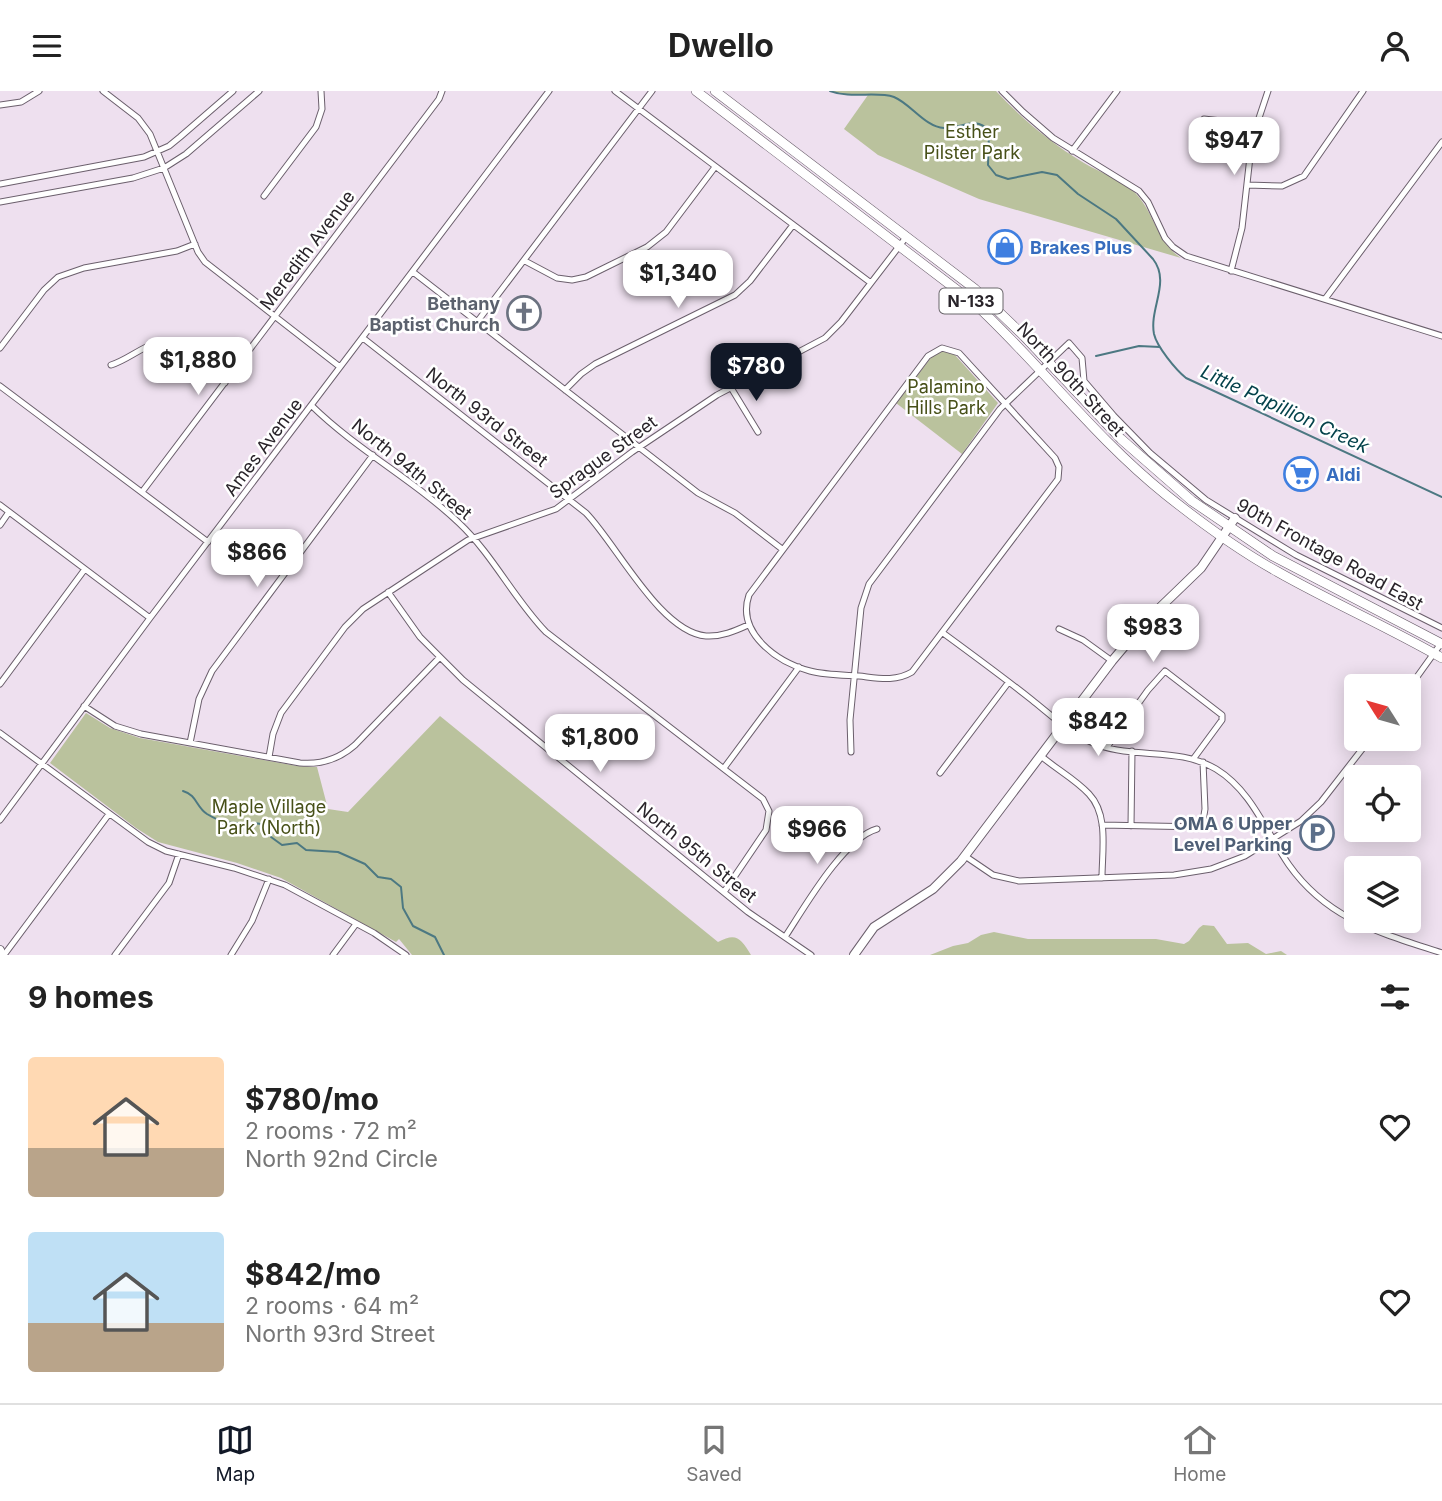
<!DOCTYPE html>
<meta charset="utf-8">
<style>
:root{--surface:#fff;--page:#f6f6f6;--text:#222;--muted:#767676;--line:#e0e0e0;--accent:#111827}
body{margin:0;font-family:Inter,sans-serif;background:var(--page);color:var(--text);height:100vh;display:flex;flex-direction:column;font-size:26px;white-space:nowrap}
*{box-sizing:border-box;margin:0}
p{font-size:23px;color:var(--muted)}
.icon{flex:none;width:38px;height:38px;fill:none;stroke:currentColor;stroke-width:2;stroke-linecap:round;stroke-linejoin:round}
.map{position:relative;height:864px;overflow:hidden}
.details{display:flex;flex-direction:column;background:var(--surface);flex:1}
.details>*{flex:none}
.needle{width:46px;rotate:307deg}
.tools{position:absolute;left:1344px;top:583px;display:grid;gap:14px}
.tools a{display:grid;place-items:center;width:77px;height:77px;border-radius:7px;background:var(--surface);box-shadow:0 4px 18px #0003;font-size:35px}
.price{position:absolute;translate:-50% -60px;padding:0 16px;border-radius:14px;background:#fff;color:#222;font-size:23px;line-height:46px;filter:drop-shadow(0 2px 4px #0008)}
.price::after{content:'';position:absolute;left:50%;top:42px;width:21px;height:16px;margin-left:-10px;background:inherit;clip-path:polygon(0 0,100% 0,50% 100%)}
.price.selected{background:var(--accent);color:#fff}
ul{padding:0;list-style:none}
li{display:flex;align-items:center;gap:21px;height:175px;padding:0 28px}
li span{display:grid;place-items:center;flex:none;width:196px;height:140px;border-radius:7px;color:#555}
li>.icon{margin-inline-start:auto}
span .icon{width:84px;height:84px;fill:#fffc;stroke-width:1}
li b{font-size:30px}
h2{display:flex;justify-content:space-between;align-items:center;height:84px;padding:0 28px;font-size:30px}
header{display:flex;justify-content:space-between;align-items:center;height:91px;padding:0 28px;background:var(--surface);font-size:32px;font-weight:700}
.tabs{display:flex;justify-content:space-around;align-items:center;height:98px;border-top:2px solid var(--line);background:var(--surface);font-size:19px;color:var(--muted)}
.tabs a{display:grid;justify-items:center;gap:4px}
.tabs .selected{color:var(--accent)}
.map>svg:first-child{display:block}
</style>
<header><svg class="icon" aria-label="menu" viewBox="0 0 24 24"><path d="M4 6h16M4 12h16M4 18h16"/></svg>Dwello<svg class="icon" aria-label="person" viewBox="0 0 24 24"><circle cx="12" cy="8" r="4"/><path d="M4 21q1-7 8-7t8 7"/></svg></header>
<div class="map">
<svg width="1442" height="864" viewBox="0 0 1442 864">
<rect width="100%" height="100%" fill="#eee0ef"/>
<path fill="#bac29d" d="M 830,0 L 996,0 C 1022,28 1051,52 1084,72 C 1099,81 1117,87 1131,98 C 1154,117 1155,150 1181,167 L 979,108 L 878,64 L 844,38 L 868,4 L 846,4 Z
M 944,260 L 955,264 L 998,312 L 962,363 L 896,312 L 933,264 Z
M 86,622 L 110,637 L 140,647 L 297,675 L 317,676 L 328,718 L 348,721 L 440,625 L 718,851 C 736,841 741,847 751,864 L 412,864 L 399,848 L 396,851 L 281,787 L 237,772 L 158,751 L 136,737 L 50,672 Z
M 1203,834 L 1214,835 L 1227,853 L 1248,852 L 1266,863 L 1281,860 L 1287,864 L 930,864 L 953,855 L 968,852 L 981,844 L 994,841 L 1028,848 L 1156,848 L 1184,853 L 1189,850 L 1199,837 Z"/>
<g fill="none" stroke-linecap="round" stroke-linejoin="round">
<path stroke="#4c7882" stroke-width="2" d="M 830,0 C 851,8 876,0 894,6 C 911,13 925,36 944,37 C 962,38 975,24 989,40 L 988,74 L 996,84 L 1008,88 L 1042,81 L 1057,84 L 1078,103 L 1116,128 L 1153,168 C 1171,191 1149,217 1154,243 C 1157,256 1176,279 1186,287 L 1442,406
M 1096,265 L 1139,255 L 1160,256
M 183,700 C 197,704 196,716 207,723 C 232,738 236,729 261,733 L 270,741 L 271,746 L 282,754 L 297,752 L 306,759 L 338,761 L 365,773 L 378,786 L 391,788 L 401,796 L 403,817 L 413,835 L 435,846 L 444,864"/>
<g stroke="#6b5f6c" stroke-width="7">
<path id="street" d="M 103,0 L 138,27 L 150,43 L 198,161 L 205,171 L 340,276
M 615,0 L 871,192
M 1002,0 L 1023,21 L 1053,47 L 1139,100 L 1148,111 L 1165,147 L 1173,156 L 1186,165 L 1442,245
M 0,14 L 21,11 L 39,0
M 1204,28 L 1256,34
M 1072,60 L 1117,0
M 0,93 L 144,66 L 169,55 L 180,46 L 233,0
M 1247,94 L 1282,95 L 1304,85 L 1363,0
M 264,105 L 316,36 L 322,18 L 321,0
M 0,111 L 133,87 L 164,77 L 186,63 L 259,0
M 525,170 L 557,187 L 572,189 L 586,186 L 647,156 L 666,141 L 715,76
M 1231,180 L 1242,137 L 1252,48 L 1268,0
M 413,181 L 698,402 L 735,422 L 782,458
M 1325,208 L 1442,51
M 477,231 L 652,0
M 363,247 L 586,422 C 617,454 660,541 706,545 C 721,546 735,540 748,534
M 0,257 L 44,199 L 58,186 L 84,177 L 177,160 L 195,153
M 942,257 L 959,262 L 1055,367 L 1059,376 L 1058,388 L 912,581 C 895,591 878,587 859,585 C 843,584 825,584 810,580 C 777,571 736,542 749,504 L 928,265 Z
M 111,274 C 127,269 140,257 156,252 C 176,247 209,280 225,292
M 0,295 L 208,451
M 730,295 L 758,341
M 565,299 L 581,283 L 595,273 L 735,204 L 750,190 L 793,134
M 312,315 C 357,359 414,389 459,432 C 493,464 514,508 546,541 L 763,708 L 769,720 L 766,739 L 724,801
M 142,401 L 439,8 L 442,0
M 0,414 L 150,527
M 0,434 L 9,421
M 388,501 L 420,546 L 463,589 L 748,821 L 811,864
M 1059,538 L 1083,549 L 1112,570
M 943,542 C 973,564 1003,586 1032,609 C 1052,625 1073,645 1098,654 C 1137,668 1179,656 1216,678 C 1252,700 1266,741 1289,774 C 1328,829 1381,842 1442,862
M 0,593 L 85,478
M 1409,597 L 1442,551
M 84,615 L 115,635 L 141,643 L 300,672 C 321,674 339,668 355,654 L 439,567
M 0,642 L 148,751 L 166,760 L 234,777 L 285,794 L 374,842 L 406,864
M 190,652 L 199,608 L 212,580 L 373,364
M 1107,656 L 1148,599 L 1165,580 L 1222,624 L 1222,629 L 1194,667
M 851,661 L 850,629 L 861,517 L 869,493 L 1000,318 L 1069,252 L 1082,267 L 1084,290 L 1114,325 L 1150,362 L 1206,409 L 1296,464 L 1442,537
M 1041,665 C 1056,678 1075,688 1089,703 C 1109,724 1102,760 1102,787
M 269,666 L 273,643 L 281,622 L 345,536 L 363,518 L 468,449 L 556,418 L 632,361 L 717,304 L 825,247 L 841,231 L 907,145
M 724,677 L 799,576
M 940,682 L 1008,592
M 0,729 L 150,527 L 549,0
M 1102,734 L 1202,736 L 1205,718 L 1203,671
M 1131,735 L 1132,660
M 965,765 L 993,784 L 1019,790 L 1174,784 L 1211,778 L 1245,765 L 1301,730 L 1321,711 L 1370,648
M 785,846 C 804,817 844,747 877,738
M 4,864 L 109,723
M 115,864 L 169,792 L 179,763
M 231,864 L 252,830 L 269,788
M 333,864 L 356,833"/>
</g>
<g stroke="#6b5f6c" stroke-width="10">
<path id="secondary" d="M 0,859 L 2,864
M 854,864 L 874,836 L 933,798 L 961,770 L 1112,570 L 1145,531 L 1201,477 L 1235,427"/>
</g>
<g stroke="#6b5f6c" stroke-width="10">
<path id="primary" d="M 696,0 L 974,212 C 1040,273 1094,346 1165,403 C 1200,431 1238,459 1278,481 C 1331,511 1388,536 1442,567
M 715,0 L 975,198 L 1024,245 L 1121,348 L 1192,410 L 1273,465 L 1442,553"/>
</g>
<use href="#street" stroke="#fff" stroke-width="5"/>
<use href="#secondary" stroke="#fff" stroke-width="8"/>
<use href="#primary" stroke="#fff" stroke-width="9"/>
</g>
<defs>
<g id="shop-ring" transform="scale(1.75)"><circle r="9.5" fill="#fff" stroke="#3f7fe0" stroke-width="1.5"/><path d="M-5-2.5h2.3a2.7 3.5 0 0 1 5.4 0H5L5.5 6h-11ZM-1.5-2.5h3a1.5 2.3 0 0 0-3 0Z" fill="#3f7fe0"/></g>
<g id="church-ring" transform="scale(1.75)"><circle r="9.5" fill="#fff" stroke="#6b7280" stroke-width="1.5"/><path d="M-1.2-6h2.4v3.5h3.3v2.4h-3.3V6h-2.4V-.1h-3.3v-2.4h3.3Z" fill="#6b7280"/></g>
<g id="supermarket-ring" transform="scale(1.75)"><circle r="9.5" fill="#fff" stroke="#3f7fe0" stroke-width="1.5"/><path d="M-6-5.5h2.5l.6 2H6L4.5 2H-2.5L-4.4-4H-6ZM-1.5 3.2a1.3 1.3 0 1 0 .1 0ZM3 3.2a1.3 1.3 0 1 0 .1 0Z" fill="#3f7fe0"/></g>
<g id="parking-ring" transform="scale(1.75)"><circle r="9.5" fill="#fff" stroke="#5c6f8a" stroke-width="1.5"/><path d="M-3.5-5.5H1a3.5 3.5 0 0 1 0 7H-1V5.5H-3.5ZM-1-3.4V-.6H.8a1.4 1.4 0 0 0 0-2.8Z" fill="#5c6f8a"/></g>
</defs>
<g fill-rule="evenodd">
<use href="#shop-ring" x="1005" y="156"/>
<use href="#church-ring" x="524" y="222"/>
<use href="#supermarket-ring" x="1301" y="383"/>
<use href="#parking-ring" x="1317" y="742"/>
</g>
<g text-anchor="middle" dominant-baseline="central" stroke-width="5" stroke-linejoin="round" paint-order="stroke">
<rect fill="#fff" stroke="#69666a" stroke-width="2" x="939.5" y="197.5" width="63" height="25" rx="5"/>
<g font-size="16" font-weight="bold" fill="#29242a">
<text x="971" y="210">N-133</text>
</g>
<g font-size="18" fill="#475018" stroke="#fff">
<text x="972" y="40">Esther<tspan x="972" dy="21">Pilster Park</tspan></text>
<text x="946" y="295">Palamino<tspan x="946" dy="21">Hills Park</tspan></text>
<text x="269" y="715">Maple Village<tspan x="269" dy="21">Park (North)</tspan></text>
</g>
<g font-size="18" font-weight="bold" fill="#366cbe" stroke="#fff" text-anchor="start">
<text x="1030" y="156">Brakes Plus</text>
<text x="1326" y="383">Aldi</text>
</g>
<g font-size="18" fill="#29242a" stroke="#fff">
<text transform="translate(307 159) rotate(-53)">Meredith Avenue</text>
<text transform="translate(1071 288) rotate(47)">North 90th Street</text>
<text transform="translate(487 326) rotate(38)">North 93rd Street</text>
<text transform="translate(263 356) rotate(-53)">Ames Avenue</text>
<text transform="translate(603 366) rotate(-36)">Sprague Street</text>
<text transform="translate(412 378) rotate(39)">North 94th Street</text>
<text transform="translate(1330 463) rotate(29)">90th Frontage Road East</text>
<text transform="translate(697 761) rotate(39)">North 95th Street</text>
</g>
<g font-size="18" font-weight="bold" fill="#5b616d" stroke="#fff" text-anchor="end">
<text x="500" y="212">Bethany<tspan x="500" dy="21">Baptist Church</tspan></text>
</g>
<g font-size="18" font-weight="bold" fill="#4e5e75" stroke="#fff" text-anchor="end">
<text x="1292" y="732">OMA 6 Upper<tspan x="1292" dy="21">Level Parking</tspan></text>
</g>
<g font-size="19" font-style="italic" fill="#04424b" stroke="#fff">
<text transform="translate(1285 318) rotate(25)">Little Papillion Creek</text>
</g>
</g>
</svg>
<div class="tools">
<a><svg class="needle" viewBox="-14 -14 28 28"><path d="M0-13l5 13h-10z" fill="#e53935"/><path d="M0 13l5-13h-10z" fill="#767676"/></svg></a>
<a><svg class="icon" aria-label="locate" viewBox="0 0 24 24"><circle cx="12" cy="12" r="6"/><path d="M12 2v4M12 18v4M2 12h4M18 12h4"/></svg></a>
<a><svg class="icon" aria-label="layers" viewBox="0 0 24 24"><path d="M12 4l9 5-9 5-9-5zM3 14l9 5 9-5"/></svg></a>
</div>
<b class="price" style="left:1234px;top:86px">$947</b>
<b class="price" style="left:678px;top:219px">$1,340</b>
<b class="price" style="left:198px;top:306px">$1,880</b>
<b class="price selected" style="left:756px;top:312px">$780</b>
<b class="price" style="left:257px;top:498px">$866</b>
<b class="price" style="left:1153px;top:573px">$983</b>
<b class="price" style="left:1098px;top:667px">$842</b>
<b class="price" style="left:600px;top:683px">$1,800</b>
<b class="price" style="left:817px;top:775px">$966</b>
</div>
<section class="details">
<h2>9 homes<svg class="icon" aria-label="filters" viewBox="0 0 24 24"><path d="M4 7h16M4 17h16"/><circle cx="9" cy="7" r="2"/><circle cx="15" cy="17" r="2"/></svg></h2>
<ul>
<li><span style="background:linear-gradient(#ffd9b3 65%,#b9a48a 0)"><svg class="icon" aria-label="home" viewBox="0 0 24 24"><path d="M3 11l9-7 9 7M6 9v11h12V9"/></svg></span><div><b>$780/mo</b><p>2 rooms · 72 m²</p><p>North 92nd Circle</p></div><svg class="icon" aria-label="heart" viewBox="0 0 24 24"><path d="M12 20l-8-8c-3-5 5-10 8-4 3-6 11-1 8 4z"/></svg></li>
<li><span style="background:linear-gradient(#bfe0f5 65%,#b9a48a 0)"><svg class="icon" aria-label="home" viewBox="0 0 24 24"><path d="M3 11l9-7 9 7M6 9v11h12V9"/></svg></span><div><b>$842/mo</b><p>2 rooms · 64 m²</p><p>North 93rd Street</p></div><svg class="icon" aria-label="heart" viewBox="0 0 24 24"><path d="M12 20l-8-8c-3-5 5-10 8-4 3-6 11-1 8 4z"/></svg></li>
</ul>
</section>
<nav class="tabs">
<a class="selected"><svg class="icon" aria-label="map" viewBox="0 0 24 24"><path d="M3 6l6-2 6 2 6-2v14l-6 2-6-2-6 2zM9 4v14M15 6v14"/></svg>Map</a>
<a><svg class="icon" aria-label="saved" viewBox="0 0 24 24"><path d="M7 4h10v16l-5-4-5 4z"/></svg>Saved</a>
<a><svg class="icon" aria-label="home" viewBox="0 0 24 24"><path d="M3 11l9-7 9 7M6 9v11h12V9"/></svg>Home</a>
</nav>
